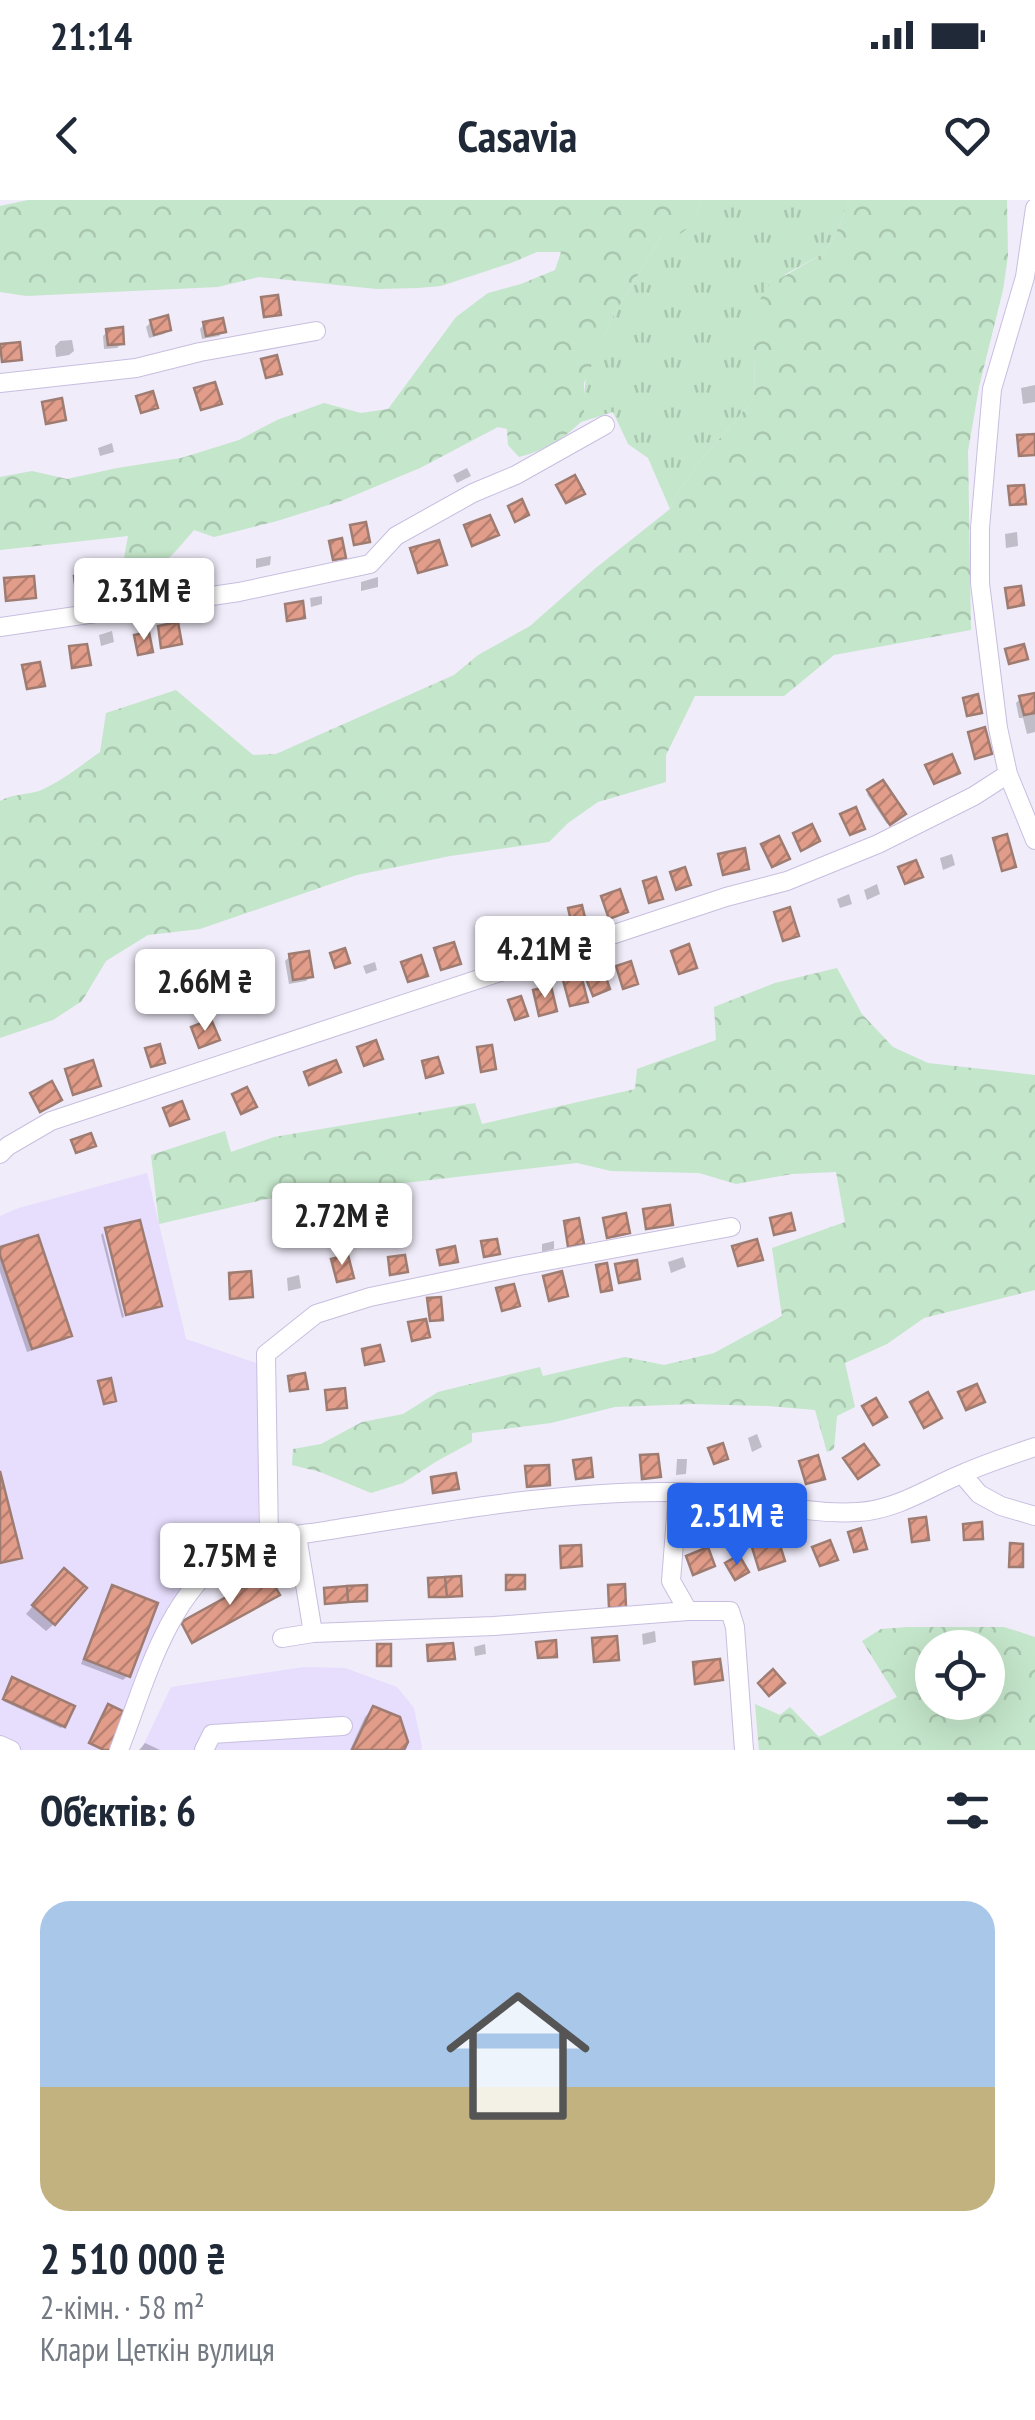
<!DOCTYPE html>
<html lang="uk">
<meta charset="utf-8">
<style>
:root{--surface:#fff;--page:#f2f2f3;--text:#1f2937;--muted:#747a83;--line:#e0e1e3;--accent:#2563eb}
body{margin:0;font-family:"PT Sans Narrow",sans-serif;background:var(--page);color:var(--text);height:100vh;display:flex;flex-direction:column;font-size:38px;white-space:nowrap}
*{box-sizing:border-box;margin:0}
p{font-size:32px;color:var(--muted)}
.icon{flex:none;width:55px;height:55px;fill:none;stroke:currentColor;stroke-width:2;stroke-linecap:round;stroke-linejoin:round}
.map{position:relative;height:1550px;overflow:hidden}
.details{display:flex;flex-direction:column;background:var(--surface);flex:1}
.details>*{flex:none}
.fabs{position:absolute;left:915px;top:1430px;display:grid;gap:20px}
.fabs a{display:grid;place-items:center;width:90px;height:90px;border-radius:50%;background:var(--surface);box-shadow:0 10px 40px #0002;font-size:50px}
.price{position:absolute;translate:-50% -85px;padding:0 22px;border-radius:10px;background:#fff;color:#222;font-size:32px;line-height:65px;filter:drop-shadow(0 2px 5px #0008)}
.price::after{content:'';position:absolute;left:50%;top:60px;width:30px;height:22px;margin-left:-15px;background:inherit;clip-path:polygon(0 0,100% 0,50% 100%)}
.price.on{background:var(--accent);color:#fff}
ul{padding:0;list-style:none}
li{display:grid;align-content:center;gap:20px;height:530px;padding:0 40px}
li+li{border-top:2px solid var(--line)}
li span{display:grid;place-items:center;height:310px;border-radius:30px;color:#555}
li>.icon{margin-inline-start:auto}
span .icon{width:180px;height:180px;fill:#fffc;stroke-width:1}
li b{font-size:42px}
h2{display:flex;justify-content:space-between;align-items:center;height:120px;padding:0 40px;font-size:42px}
.status{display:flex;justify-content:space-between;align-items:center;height:70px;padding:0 50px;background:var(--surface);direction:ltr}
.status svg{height:28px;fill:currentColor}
header{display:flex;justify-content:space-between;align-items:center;height:130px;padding:0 40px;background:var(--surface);font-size:45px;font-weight:800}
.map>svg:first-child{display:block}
</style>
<div class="status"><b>21:14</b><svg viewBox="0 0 49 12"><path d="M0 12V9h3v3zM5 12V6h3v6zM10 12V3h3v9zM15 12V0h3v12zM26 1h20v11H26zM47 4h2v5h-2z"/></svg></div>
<header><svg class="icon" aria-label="back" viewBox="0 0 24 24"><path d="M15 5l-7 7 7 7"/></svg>Casavia<svg class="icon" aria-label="heart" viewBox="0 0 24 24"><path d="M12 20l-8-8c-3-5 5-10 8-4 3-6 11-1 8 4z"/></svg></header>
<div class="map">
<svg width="1035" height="1550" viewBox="0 0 1035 1550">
<defs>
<pattern id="grass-tufts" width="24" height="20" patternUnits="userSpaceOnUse" patternTransform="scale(2.5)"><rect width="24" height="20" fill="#c4e6ca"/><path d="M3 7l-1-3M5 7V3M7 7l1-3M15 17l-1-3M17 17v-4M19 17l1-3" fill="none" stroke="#a9c6ae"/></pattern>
<pattern id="forest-crowns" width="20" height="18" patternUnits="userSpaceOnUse" patternTransform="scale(2.5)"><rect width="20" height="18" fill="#c4e6ca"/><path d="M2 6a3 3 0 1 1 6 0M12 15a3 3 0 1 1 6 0" fill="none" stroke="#a9c6ae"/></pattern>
<pattern id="building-hatch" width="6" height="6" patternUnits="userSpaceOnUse" patternTransform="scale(2.5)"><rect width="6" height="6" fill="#e19d89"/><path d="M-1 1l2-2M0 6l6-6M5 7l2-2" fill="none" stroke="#b78071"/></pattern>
</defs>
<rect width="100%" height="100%" fill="#f0ecfa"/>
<path fill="#e7ddfd" d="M 147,973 L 186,1139 L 259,1164 L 258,1323 L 218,1350 L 170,1403 L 133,1489 L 112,1550 L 0,1550 L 0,1016 L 19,1008 Z
M 304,1467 L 345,1468 L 397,1487 L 414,1508 L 422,1547 L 421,1550 L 141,1550 L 171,1487 Z"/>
<path fill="url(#grass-tufts)" d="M 701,0 L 849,0 L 835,36 L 824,53 L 786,74 L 750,116 L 755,155 L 754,199 L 701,260 L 676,295 L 670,309 L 648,258 L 628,244 L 613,212 L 581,222 L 586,177 L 614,114 L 661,37 L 696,21 Z"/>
<path fill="url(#forest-crowns)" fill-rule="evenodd" d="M 28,0 L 701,0 L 696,22 L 680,34 L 661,37 L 614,114 L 584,183 L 584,219 C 565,238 546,250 519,257 L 508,245 L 507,229 L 498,227 L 420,268 L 341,301 L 277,321 L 214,337 L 194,330 C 167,362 157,373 118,391 L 128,336 L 0,350 L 0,277 L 32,271 L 67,279 L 117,268 L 181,258 L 239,240 L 277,220 L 324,203 L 361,213 L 388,209 L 456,117 L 488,93 L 521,84 L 555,70 L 561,52 L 537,52 L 511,63 L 441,86 L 418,88 L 377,89 L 259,77 L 218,87 L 26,96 L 0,92 L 0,6 Z
M 849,0 L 1007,0 L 1008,56 L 1003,90 L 979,187 L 968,251 L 971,430 L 834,455 L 784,496 L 695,496 L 666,555 L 666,582 L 598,602 L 568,623 L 549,642 L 450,656 L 357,675 L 200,729 L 148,735 L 106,761 L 82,801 L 53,820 L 0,838 L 0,601 C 12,594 26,595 39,591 C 61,582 80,566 100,552 L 106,513 L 176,490 L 253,555 L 276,554 L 454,475 L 478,455 L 530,426 L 597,367 L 670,309 L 676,295 L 701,260 L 754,199 L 755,155 L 749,117 L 769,85 L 824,53 L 835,36 Z
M 837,768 L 862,814 L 893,847 L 928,863 L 1035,875 L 1035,1090 L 924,1118 L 887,1144 L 845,1163 L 855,1207 L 837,1216 L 834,1249 L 827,1252 L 815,1210 L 768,1206 L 693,1204 L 615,1207 L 551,1223 L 472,1233 L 472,1242 L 437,1261 L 403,1283 L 371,1293 L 320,1272 L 292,1265 L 293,1249 L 321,1244 L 362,1222 L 403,1214 L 438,1192 L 540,1167 L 543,1176 L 625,1157 L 664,1165 L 714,1153 L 782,1116 L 772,1048 L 845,1022 L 836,972 L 792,974 L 736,984 L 699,973 L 611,971 L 577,963 L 267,999 L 159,1024 L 151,955 L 225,931 L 231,952 L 274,937 L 475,903 L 482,924 L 635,889 L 637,869 L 716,840 L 714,807 L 775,783 Z
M 907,1427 L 1004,1427 L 1035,1437 L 1035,1550 L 759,1550 L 755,1504 L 780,1515 L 790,1507 L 819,1537 L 897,1497 L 862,1441 L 881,1429 ZM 932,1448 L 988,1448 L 988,1502 L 932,1502 Z"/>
<path fill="#0003" d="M 151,122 L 169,129 L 164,134 L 149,138 L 146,127 Z
M 204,124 L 223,131 L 219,136 L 202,139 L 200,129 Z
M 108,131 L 122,143 L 117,148 L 104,149 L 103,136 Z
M 72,140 L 74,151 L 69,155 L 56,157 L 55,146 L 60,141 Z
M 1035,185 L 1035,202 L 1023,204 L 1021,188 Z
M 112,243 L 114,252 L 100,256 L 98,248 Z
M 467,268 L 471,276 L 457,283 L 453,275 Z
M 1017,332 L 1018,346 L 1006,348 L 1005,334 Z
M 271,356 L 270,365 L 256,368 L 256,359 Z
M 378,377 L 378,387 L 361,391 L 361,382 Z
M 322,396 L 322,404 L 311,407 L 310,398 Z
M 112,431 L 114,442 L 101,446 L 99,435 Z
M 1035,495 L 1035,532 L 1027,534 L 1023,518 L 1019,518 L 1016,503 L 1020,499 Z
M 882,583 L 903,613 L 887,624 L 867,594 Z
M 952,654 L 955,665 L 943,670 L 940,658 Z
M 877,684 L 880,694 L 867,700 L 864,690 Z
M 849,694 L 852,704 L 840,708 L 837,699 Z
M 290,756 L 311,776 L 306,781 L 289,784 L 285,761 Z
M 375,762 L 377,770 L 366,774 L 363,766 Z
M 263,796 L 264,809 L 236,813 L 236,800 Z
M 103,1033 L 124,1117 L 122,1118 L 101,1035 Z
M 554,1041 L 554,1049 L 542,1052 L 542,1044 Z
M 0,1050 L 69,1135 L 65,1140 L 27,1152 L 0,1072 Z
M 683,1057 L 686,1067 L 671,1073 L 668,1062 Z
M 299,1075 L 301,1088 L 288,1091 L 287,1078 Z
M 757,1234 L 762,1247 L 752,1252 L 748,1238 Z
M 677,1259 L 687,1259 L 686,1274 L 676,1275 Z
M 56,1379 L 54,1424 L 46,1431 L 26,1414 Z
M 113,1388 L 128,1475 L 123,1480 L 81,1464 L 108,1393 Z
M 655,1431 L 656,1442 L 643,1445 L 642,1434 Z
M 485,1444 L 486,1454 L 475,1456 L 474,1447 Z
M 11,1482 L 71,1507 L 63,1526 L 61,1528 L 3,1501 Z
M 373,1509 L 401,1550 L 350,1550 L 365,1517 Z
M 145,1543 L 160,1550 L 139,1550 Z"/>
<path fill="url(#building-hatch)" stroke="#9f7c72" stroke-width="2.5" d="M 278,95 L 281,115 L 264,117 L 261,97 Z
M 168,115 L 171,130 L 154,135 L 150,120 Z
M 223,118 L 226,132 L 206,136 L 203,122 Z
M 123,127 L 124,144 L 108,145 L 106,129 Z
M 20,142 L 22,160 L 2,162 L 0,144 Z
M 277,155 L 282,174 L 266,178 L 261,159 Z
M 215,182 L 222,204 L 201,210 L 194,188 Z
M 153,191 L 158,208 L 141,213 L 136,196 Z
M 62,198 L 66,220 L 46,224 L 42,202 Z
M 1035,234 L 1035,255 L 1019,256 L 1017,235 Z
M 575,275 L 585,294 L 566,303 L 556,285 Z
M 1024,285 L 1026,304 L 1010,305 L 1008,286 Z
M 522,299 L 529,315 L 515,322 L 508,306 Z
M 490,315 L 499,335 L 472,346 L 464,325 Z
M 366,322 L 370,342 L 354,345 L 350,325 Z
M 342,338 L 346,358 L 333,360 L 329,341 Z
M 439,340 L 447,365 L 418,373 L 410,348 Z
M 92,373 L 94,389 L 76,391 L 74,376 Z
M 34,376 L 36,398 L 6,401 L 4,378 Z
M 1021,386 L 1024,405 L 1008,408 L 1005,388 Z
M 303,401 L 305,418 L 287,421 L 285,404 Z
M 178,422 L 182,444 L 161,448 L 158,426 Z
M 149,432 L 153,452 L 138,455 L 134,435 Z
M 87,444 L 91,465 L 72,468 L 69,446 Z
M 1024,444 L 1028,459 L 1009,464 L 1005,449 Z
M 40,462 L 45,486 L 27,489 L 22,465 Z
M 1035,493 L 1035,513 L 1024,515 L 1019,496 Z
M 978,494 L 982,513 L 967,516 L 963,498 Z
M 985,527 L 992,554 L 975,559 L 968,532 Z
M 952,554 L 960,573 L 934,584 L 925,565 Z
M 883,580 L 906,614 L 890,625 L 867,590 Z
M 856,607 L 865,629 L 850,635 L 840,614 Z
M 812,624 L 820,641 L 801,651 L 793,633 Z
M 1007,634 L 1016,667 L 1002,671 L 993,638 Z
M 779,636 L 790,659 L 772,667 L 761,644 Z
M 745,648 L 749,669 L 723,675 L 718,654 Z
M 916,660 L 923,677 L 905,684 L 898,667 Z
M 685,667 L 691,685 L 676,690 L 670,672 Z
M 656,677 L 663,699 L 649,703 L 643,681 Z
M 620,689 L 628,712 L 609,719 L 601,696 Z
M 582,705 L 586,722 L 572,725 L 568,708 Z
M 790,707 L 799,736 L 783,741 L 774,712 Z
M 503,720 L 513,747 L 493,754 L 484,727 Z
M 533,720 L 539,735 L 522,741 L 517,725 Z
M 454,742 L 461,764 L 441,770 L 434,748 Z
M 689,744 L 697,768 L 679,774 L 671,751 Z
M 345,748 L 350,763 L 335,768 L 330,753 Z
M 309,751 L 313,777 L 293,780 L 289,754 Z
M 421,755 L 428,776 L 408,782 L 401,762 Z
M 631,761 L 638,784 L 623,789 L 616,766 Z
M 603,769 L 610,789 L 593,796 L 585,776 Z
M 581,775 L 588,802 L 570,806 L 563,780 Z
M 551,786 L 557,811 L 539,816 L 533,790 Z
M 265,793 L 268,808 L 251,811 L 249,795 Z
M 521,796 L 528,816 L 515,820 L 508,800 Z
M 211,819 L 220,840 L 199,848 L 191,827 Z
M 376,840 L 383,859 L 364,866 L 357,847 Z
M 160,844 L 165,863 L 151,867 L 145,848 Z
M 492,845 L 496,869 L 481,872 L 477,847 Z
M 438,857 L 443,873 L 426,878 L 422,861 Z
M 93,860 L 101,886 L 73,895 L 65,869 Z
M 336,860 L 341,872 L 309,885 L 304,872 Z
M 52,881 L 62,900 L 40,912 L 30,893 Z
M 247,887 L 257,907 L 241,914 L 232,894 Z
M 182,901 L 189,919 L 170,926 L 163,908 Z
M 91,933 L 96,946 L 76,953 L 71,940 Z
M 670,1005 L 673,1025 L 646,1029 L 643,1009 Z
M 626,1013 L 630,1033 L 607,1038 L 603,1018 Z
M 791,1013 L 795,1030 L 774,1035 L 770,1018 Z
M 579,1018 L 584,1044 L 568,1047 L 564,1021 Z
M 140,1020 L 162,1106 L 126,1115 L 105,1028 Z
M 38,1035 L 72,1136 L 32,1149 L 0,1055 L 0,1047 Z
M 497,1039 L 500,1054 L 484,1057 L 481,1041 Z
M 757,1039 L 763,1060 L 738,1066 L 732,1046 Z
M 455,1046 L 458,1062 L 440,1065 L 437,1050 Z
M 348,1055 L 354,1078 L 337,1082 L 331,1059 Z
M 405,1055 L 408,1072 L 390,1075 L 388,1057 Z
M 637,1060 L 640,1079 L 619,1083 L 615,1064 Z
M 607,1063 L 612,1090 L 601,1092 L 596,1065 Z
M 251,1071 L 253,1097 L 230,1099 L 229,1073 Z
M 562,1071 L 568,1096 L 549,1101 L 543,1076 Z
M 514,1084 L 520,1106 L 502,1111 L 496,1088 Z
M 441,1097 L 443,1120 L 430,1121 L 427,1098 Z
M 426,1119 L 430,1137 L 412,1141 L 408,1122 Z
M 380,1145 L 384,1161 L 365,1165 L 362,1149 Z
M 305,1173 L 308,1189 L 290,1191 L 288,1176 Z
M 111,1178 L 116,1201 L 104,1204 L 98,1181 Z
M 977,1184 L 985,1202 L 966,1210 L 958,1192 Z
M 345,1188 L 347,1208 L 327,1210 L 325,1190 Z
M 928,1192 L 942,1218 L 924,1228 L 910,1202 Z
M 876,1198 L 887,1217 L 873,1225 L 862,1206 Z
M 723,1243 L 728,1259 L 714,1264 L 708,1248 Z
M 864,1244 L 879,1265 L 858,1279 L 843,1258 Z
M 658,1254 L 661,1277 L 642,1279 L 640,1255 Z
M 818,1255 L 825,1279 L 806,1284 L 799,1261 Z
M 591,1258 L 593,1277 L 576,1279 L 573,1260 Z
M 549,1265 L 550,1285 L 527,1287 L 525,1266 Z
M 0,1271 L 22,1358 L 0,1363 Z
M 456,1273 L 459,1289 L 433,1293 L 431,1277 Z
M 926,1317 L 929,1340 L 912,1342 L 909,1319 Z
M 982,1322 L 983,1339 L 964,1340 L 963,1324 Z
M 861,1328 L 867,1349 L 854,1352 L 848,1332 Z
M 777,1336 L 785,1361 L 759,1370 L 751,1344 Z
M 830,1340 L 838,1360 L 820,1366 L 812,1347 Z
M 1010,1343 L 1023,1344 L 1023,1367 L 1009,1367 Z
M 581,1345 L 582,1366 L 561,1368 L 560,1346 Z
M 708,1347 L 715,1366 L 693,1375 L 686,1356 Z
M 739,1355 L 749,1372 L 735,1380 L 725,1363 Z
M 64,1368 L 87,1388 L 55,1425 L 32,1405 Z
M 268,1374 L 280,1395 L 192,1443 L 181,1422 Z
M 506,1375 L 525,1375 L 525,1389 L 506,1390 Z
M 461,1376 L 462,1396 L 447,1397 L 445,1377 Z
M 445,1377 L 447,1397 L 429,1397 L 428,1378 Z
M 625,1384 L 626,1407 L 609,1408 L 608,1385 Z
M 112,1385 L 158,1403 L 130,1477 L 84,1459 Z
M 367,1385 L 367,1401 L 348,1402 L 347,1386 Z
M 347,1386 L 348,1402 L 325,1404 L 324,1388 Z
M 617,1436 L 619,1460 L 594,1462 L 592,1438 Z
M 556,1440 L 557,1457 L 538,1458 L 536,1442 Z
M 453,1443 L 455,1459 L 428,1461 L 427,1445 Z
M 377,1444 L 391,1444 L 391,1466 L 377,1466 Z
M 720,1459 L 723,1480 L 695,1484 L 693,1462 Z
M 773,1469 L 785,1483 L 769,1496 L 758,1483 Z
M 12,1477 L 75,1506 L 65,1527 L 3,1499 Z
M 108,1504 L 129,1514 L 111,1550 L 104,1550 L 89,1543 Z
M 373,1506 L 400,1517 L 408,1542 L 404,1550 L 352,1550 Z"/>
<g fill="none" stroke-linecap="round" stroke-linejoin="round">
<g stroke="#c8bedf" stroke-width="20">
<path id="minor" d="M 1035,8 L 1025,77 L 992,189 L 980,328 L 980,383 L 998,528 L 1008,574 L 1035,640
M 0,183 L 136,168 L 200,152 L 316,131
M 0,427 L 239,392 L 370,364 L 396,336 L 473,293 L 516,275 L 605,225
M 0,954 L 8,946 L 51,921 L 726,697 L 787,681 L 878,644 L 974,596 L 1008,574
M 962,1274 L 979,1294 L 1001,1306 L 1035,1316
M 678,1292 L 671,1381 L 688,1411 L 730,1411 L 735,1427 L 744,1550
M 297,1336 L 313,1433
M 269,1339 L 266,1154 L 316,1114 L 370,1097 L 519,1066 L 731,1027
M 282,1438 L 313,1433 L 494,1426 L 688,1411
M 0,1545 L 11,1550
M 119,1550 C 146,1481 165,1400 228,1354 C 249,1338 303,1335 330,1330 C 445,1312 561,1290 677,1292 C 738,1293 797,1316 858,1312 C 897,1310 929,1287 964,1273 C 987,1263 1011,1255 1035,1247
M 204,1550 L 212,1534 L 343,1526"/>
</g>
<use href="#minor" stroke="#fff" stroke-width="18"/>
</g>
</svg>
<div class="fabs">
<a><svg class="icon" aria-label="locate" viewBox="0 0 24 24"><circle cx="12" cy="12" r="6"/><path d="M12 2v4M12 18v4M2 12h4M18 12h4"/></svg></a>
</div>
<b class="price" style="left:144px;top:443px">2.31M ₴</b>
<b class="price" style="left:545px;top:801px">4.21M ₴</b>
<b class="price" style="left:205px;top:834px">2.66M ₴</b>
<b class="price" style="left:342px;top:1068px">2.72M ₴</b>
<b class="price on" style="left:737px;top:1368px">2.51M ₴</b>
<b class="price" style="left:230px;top:1408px">2.75M ₴</b>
</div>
<section class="details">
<h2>Об’єктів: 6<svg class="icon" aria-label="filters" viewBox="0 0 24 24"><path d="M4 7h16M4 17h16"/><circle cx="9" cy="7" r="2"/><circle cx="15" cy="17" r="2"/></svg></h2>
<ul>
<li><span style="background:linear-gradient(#a9c7e8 60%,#c2b280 0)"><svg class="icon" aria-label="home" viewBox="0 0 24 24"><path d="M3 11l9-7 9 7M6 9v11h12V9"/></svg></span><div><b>2 510 000 ₴</b><p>2-кімн. · 58 m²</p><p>Клари Цеткін вулиця</p></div></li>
</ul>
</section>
